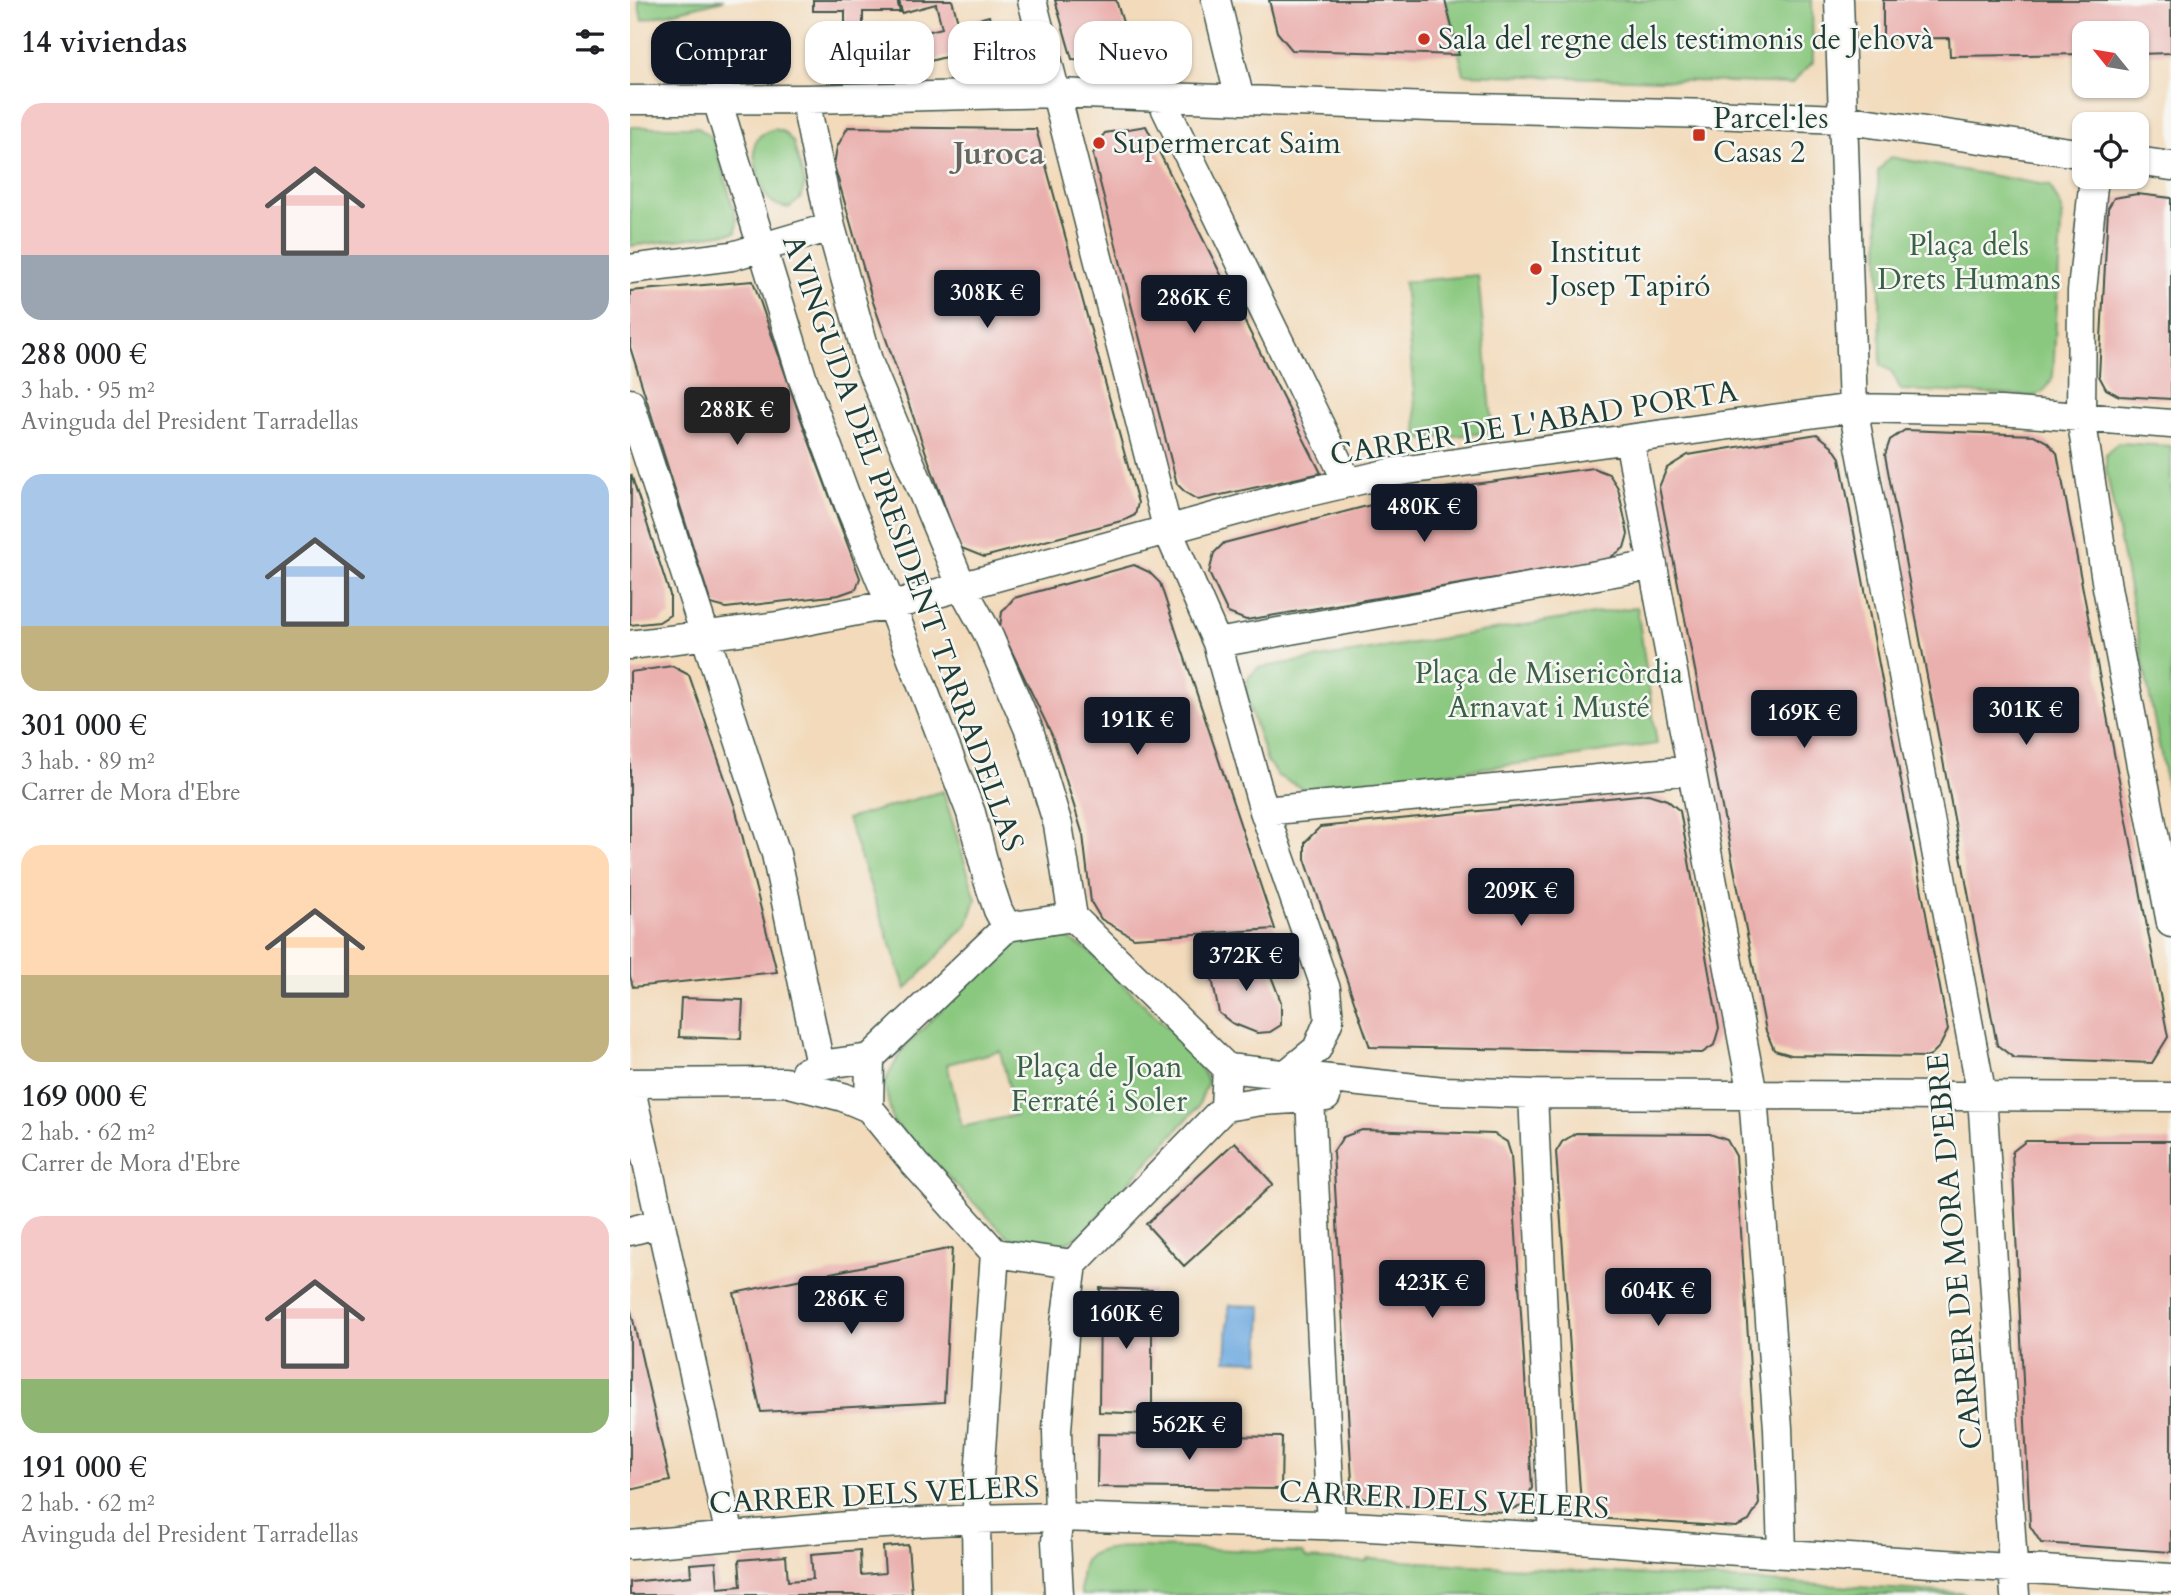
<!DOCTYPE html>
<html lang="es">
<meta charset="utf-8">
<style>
:root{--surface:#fff;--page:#f6f6f6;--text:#202124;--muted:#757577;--accent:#111827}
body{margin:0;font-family:Cardo,serif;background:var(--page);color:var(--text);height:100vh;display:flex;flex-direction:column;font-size:26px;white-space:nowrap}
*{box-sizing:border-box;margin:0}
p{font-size:23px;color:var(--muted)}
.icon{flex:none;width:38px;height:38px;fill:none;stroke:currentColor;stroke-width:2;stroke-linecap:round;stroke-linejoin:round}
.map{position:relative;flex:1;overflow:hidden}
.panel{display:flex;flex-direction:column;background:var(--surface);width:630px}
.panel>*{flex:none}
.guide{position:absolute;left:21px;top:21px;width:665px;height:63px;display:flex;gap:14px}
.needle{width:46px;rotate:300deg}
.controls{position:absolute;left:1442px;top:21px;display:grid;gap:14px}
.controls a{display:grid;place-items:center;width:77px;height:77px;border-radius:14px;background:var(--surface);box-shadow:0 2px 5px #0004;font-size:35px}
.price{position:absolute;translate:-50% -60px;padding:0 16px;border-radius:7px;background:var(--accent);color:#fff;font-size:23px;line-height:46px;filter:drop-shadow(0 2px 4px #0008)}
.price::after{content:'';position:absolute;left:50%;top:42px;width:21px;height:16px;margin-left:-10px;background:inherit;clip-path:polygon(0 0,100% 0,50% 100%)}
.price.active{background:#222;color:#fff}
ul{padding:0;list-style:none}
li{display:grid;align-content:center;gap:14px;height:371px;padding:0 21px}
li span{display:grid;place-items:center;height:217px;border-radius:21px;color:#555}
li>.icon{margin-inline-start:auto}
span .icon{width:126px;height:126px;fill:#fffc;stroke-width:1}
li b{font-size:30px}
h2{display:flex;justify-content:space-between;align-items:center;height:84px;padding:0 21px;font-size:30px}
.pill{padding:0 24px;border-radius:21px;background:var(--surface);box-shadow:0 2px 5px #0004;font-size:24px;line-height:63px}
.pill.active{background:var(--accent);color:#fff}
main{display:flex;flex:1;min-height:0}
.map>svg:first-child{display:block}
</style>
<main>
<section class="panel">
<h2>14 viviendas<svg class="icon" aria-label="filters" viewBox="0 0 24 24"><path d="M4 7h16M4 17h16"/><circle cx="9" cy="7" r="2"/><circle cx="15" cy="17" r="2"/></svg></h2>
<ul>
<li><span style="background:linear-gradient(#f6c9c9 70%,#9aa5b1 0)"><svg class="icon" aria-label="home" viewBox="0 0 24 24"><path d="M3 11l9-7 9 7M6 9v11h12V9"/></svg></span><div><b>288 000 €</b><p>3 hab. · 95 m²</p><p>Avinguda del President Tarradellas</p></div></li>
<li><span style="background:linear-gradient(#a9c7e8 70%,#c2b280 0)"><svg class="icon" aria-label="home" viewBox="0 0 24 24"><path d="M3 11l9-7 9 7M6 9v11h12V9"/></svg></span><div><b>301 000 €</b><p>3 hab. · 89 m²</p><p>Carrer de Mora d'Ebre</p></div></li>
<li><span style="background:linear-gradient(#ffd9b3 60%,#c2b280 0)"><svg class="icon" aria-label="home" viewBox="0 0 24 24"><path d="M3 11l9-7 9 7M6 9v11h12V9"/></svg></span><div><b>169 000 €</b><p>2 hab. · 62 m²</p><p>Carrer de Mora d'Ebre</p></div></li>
<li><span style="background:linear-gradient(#f6c9c9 75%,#8fb573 0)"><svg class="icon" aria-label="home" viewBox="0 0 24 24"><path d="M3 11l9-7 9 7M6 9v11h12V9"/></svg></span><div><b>191 000 €</b><p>2 hab. · 62 m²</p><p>Avinguda del President Tarradellas</p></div></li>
</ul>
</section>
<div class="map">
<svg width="1541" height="1595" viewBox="0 0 1541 1595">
<rect width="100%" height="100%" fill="#f6f6f2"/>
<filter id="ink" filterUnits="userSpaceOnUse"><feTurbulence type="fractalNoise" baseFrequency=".0143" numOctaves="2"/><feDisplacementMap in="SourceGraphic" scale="14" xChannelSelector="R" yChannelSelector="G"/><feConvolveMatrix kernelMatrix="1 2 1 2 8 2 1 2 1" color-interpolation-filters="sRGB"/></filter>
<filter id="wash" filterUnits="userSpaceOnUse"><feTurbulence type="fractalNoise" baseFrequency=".00686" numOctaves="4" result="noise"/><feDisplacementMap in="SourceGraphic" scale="28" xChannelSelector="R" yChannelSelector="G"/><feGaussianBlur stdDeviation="1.57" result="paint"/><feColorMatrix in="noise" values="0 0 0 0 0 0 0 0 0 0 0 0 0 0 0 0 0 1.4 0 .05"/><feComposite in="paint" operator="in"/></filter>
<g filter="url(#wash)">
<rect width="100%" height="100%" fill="#f2daba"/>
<path fill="#8ac87f" stroke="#54825a" stroke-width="2" fill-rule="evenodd" d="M 8,0 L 94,0 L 12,20 Z
M 815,0 L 1182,0 L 1183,62 L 1161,84 L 834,74 Z
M 0,127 L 67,127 L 84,139 L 107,221 L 106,232 L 0,246 Z
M 145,129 L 154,132 L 163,142 L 175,184 L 170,199 L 159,208 C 151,207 144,205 139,199 C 131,193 131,183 128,174 C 123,154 118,135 145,129 Z
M 1260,157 L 1420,186 L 1432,209 L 1423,376 C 1419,387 1414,392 1404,396 L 1271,390 L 1262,372 L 1251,365 L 1248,171 Z
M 848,275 L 863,432 L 788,440 L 774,282 Z
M 1488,443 L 1541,446 L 1541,807 L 1476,469 L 1476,454 Z
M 1007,607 L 1027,744 L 928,759 L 675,790 L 648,776 L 637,761 L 615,693 L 618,678 L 628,668 Z
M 313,791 L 346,899 L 338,924 L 276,989 L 217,819 Z
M 428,933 L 458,950 L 560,1049 L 578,1081 L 568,1107 L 452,1234 L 419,1251 L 378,1237 L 263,1122 L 254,1083 L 273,1049 L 355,965 L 390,935 ZM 370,1051 L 386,1115 L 332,1127 L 317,1064 Z
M 553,1548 L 672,1553 L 677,1559 L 735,1562 L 738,1559 L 1331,1593 L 1337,1595 L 451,1595 C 451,1583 449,1568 457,1558 C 471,1542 531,1548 553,1548 Z"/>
<path fill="#70aae0" stroke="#48748a" stroke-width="2" d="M 599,1305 L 632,1306 L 630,1361 L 596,1360 Z"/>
<g id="blocks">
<path fill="#eab0ae" d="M 183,0 L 267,0 L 270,12 L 233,12 L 233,36 L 268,36 L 268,63 L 184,64 L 184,36 L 215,35 L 215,11 L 183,11 Z
M 269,0 L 322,0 L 329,25 L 359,16 L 367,44 L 284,65 L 277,37 L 312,28 L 306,4 L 272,13 Z
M 425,0 L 486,0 L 505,61 L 442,59 Z
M 639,0 L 815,0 L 829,55 L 662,50 L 647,32 Z
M 1253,0 L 1541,0 L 1541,53 L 1507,54 L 1507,33 L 1454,33 L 1454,54 L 1320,56 L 1319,38 L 1253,39 Z
M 516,126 L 691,473 L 568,500 L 556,493 L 547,484 L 463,155 L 467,143 L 475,133 Z
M 218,127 L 406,129 L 508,503 L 505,515 L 495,520 L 354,557 L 329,547 L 243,302 L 204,165 L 207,147 Z
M 1507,194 L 1541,198 L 1541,399 L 1489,396 L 1476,389 L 1469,376 L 1478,208 L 1484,198 Z
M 123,281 L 173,425 L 230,578 L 226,589 L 209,595 L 96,608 L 81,604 L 0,347 L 0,291 Z
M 1275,430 L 1404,435 L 1417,442 L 1427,453 L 1538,1037 L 1522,1063 L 1384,1058 L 1367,1045 L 1255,455 L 1260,440 Z
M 1187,434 L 1202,446 L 1210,458 L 1318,1030 L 1310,1046 L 1299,1057 L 1161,1055 L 1144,1050 L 1136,1031 L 1029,487 L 1037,468 L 1058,455 Z
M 963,468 L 979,474 L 988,488 L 998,534 L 994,548 L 978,559 L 616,620 L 598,613 L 579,573 L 584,553 L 594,543 L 799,490 Z
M 1,474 L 40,595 L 40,615 L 29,622 L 0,625 Z
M 504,565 L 519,572 L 530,583 L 645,929 L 504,938 L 471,919 L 461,902 L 453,835 L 422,735 L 370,627 L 372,612 L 384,598 Z
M 42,666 L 59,675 L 105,807 L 147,972 L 3,987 L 0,976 L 0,672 Z
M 1018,794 L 1037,800 L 1050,811 L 1089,1028 L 1084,1045 L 1072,1053 L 740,1047 L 675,859 L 675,842 L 690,827 Z
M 633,955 L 651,1002 L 651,1025 L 640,1032 L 627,1033 L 602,1023 L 589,1013 L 578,959 Z
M 51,998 L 113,1000 L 111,1039 L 49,1037 Z
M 732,1130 L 864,1134 L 877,1142 L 881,1155 L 902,1488 L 892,1506 L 873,1512 L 746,1504 L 731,1497 L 722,1481 L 703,1152 L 713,1137 Z
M 946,1133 L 1080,1134 L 1097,1140 L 1106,1156 L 1129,1504 L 1119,1521 L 1106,1527 L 963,1518 L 951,1504 L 926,1152 L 932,1142 Z
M 1396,1141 L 1541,1141 L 1541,1552 L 1411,1543 L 1400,1526 L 1382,1152 Z
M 605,1142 L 643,1184 L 554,1266 L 516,1224 Z
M 322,1248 L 314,1402 L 131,1412 L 104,1293 Z
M 470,1288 L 522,1290 L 522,1414 L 469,1412 Z
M 1,1311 L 40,1481 L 0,1490 L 0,1312 Z
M 468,1434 L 652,1437 L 651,1489 L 467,1487 Z
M 278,1545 L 282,1595 L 0,1595 L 0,1582 L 61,1576 L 60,1564 L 86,1562 L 88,1588 L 111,1586 L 109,1560 L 156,1556 L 158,1581 L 183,1579 L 181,1554 L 230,1550 L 231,1575 L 255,1573 L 253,1547 Z"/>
</g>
</g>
<g filter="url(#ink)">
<use href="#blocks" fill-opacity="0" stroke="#3f5548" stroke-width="2"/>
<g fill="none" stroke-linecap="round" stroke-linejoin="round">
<g stroke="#3f5548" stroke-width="31">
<path id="minor" d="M 402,0 L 538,531 L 587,643 L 634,811 L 696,989 L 699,1020 L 687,1049 L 655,1075
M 586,0 L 610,100
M 1209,0 L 1223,408 L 1352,1096 L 1385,1595
M 530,97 L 718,483
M 175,99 L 201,227 L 239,364 L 332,587 L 357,632 L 399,730 L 428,825 L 443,917
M 0,100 L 175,99 L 426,93 L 801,107 L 1081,114 L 1212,119 L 1454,154
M 87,100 L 172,377 L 218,502 L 261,605 L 341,813 L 358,880 L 368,910 L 377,927
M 1507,161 L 1541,166
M 1464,177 L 1452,291 L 1451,417 L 1477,587 L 1541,923
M 0,269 L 102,256 L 201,227
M 0,403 L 146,854 L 190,1065
M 999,439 L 1123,1095 L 1148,1428 L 1152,1552
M 587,643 L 1023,565
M 0,645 L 149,626 L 279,601 L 649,499 L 764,472 L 868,457 L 1223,408 L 1371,411 L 1541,424
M 634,811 L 1061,770
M 443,917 L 597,1068 L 595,1107 L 443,1264 L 365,1253 L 284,1163 L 239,1108 L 240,1058 L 377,927 Z
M 597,1068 L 814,1091 L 903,1094 L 1541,1097
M 175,1072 L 190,1065 L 240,1058
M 0,1083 L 155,1082 L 213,1097 L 239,1108
M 0,1085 L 100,1536
M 903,1094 L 923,1537
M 680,1098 L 701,1526
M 595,1107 L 632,1101 L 696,1097
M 0,1231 L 31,1223
M 0,1545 L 218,1526 L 346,1519 L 429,1517 L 720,1526 L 923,1537 L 1093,1550 L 1541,1578
M 347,1595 L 346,1519 L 365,1253
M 429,1595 L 426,1541 L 429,1517 L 427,1430 L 435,1324 L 443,1264"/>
</g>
<use href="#minor" stroke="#fff" stroke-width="28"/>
</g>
</g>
<g fill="#c8321e" stroke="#f6f6f2" stroke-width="2.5">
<circle cx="794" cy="39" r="7"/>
<rect x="1062" y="128" width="14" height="14" rx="3.5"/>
<circle cx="469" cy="143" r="7"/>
<circle cx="906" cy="269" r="7"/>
</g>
<g text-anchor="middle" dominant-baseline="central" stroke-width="5" stroke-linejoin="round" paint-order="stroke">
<g font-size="30" fill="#1f3d34" stroke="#f6f6f2" text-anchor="start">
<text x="808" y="39">Sala del regne dels testimonis de Jehovà</text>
<text x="1083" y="118">Parcel·les<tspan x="1083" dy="34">Casas 2</tspan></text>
<text x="483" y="143">Supermercat Saim</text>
<text x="920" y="252">Institut<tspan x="920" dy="34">Josep Tapiró</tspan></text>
</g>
<g font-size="30" fill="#3a6047" stroke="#f6f6f2">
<text x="1339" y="245">Plaça dels<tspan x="1339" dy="34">Drets Humans</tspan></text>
<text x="919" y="673">Plaça de Misericòrdia<tspan x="919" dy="34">Arnavat i Musté</tspan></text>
<text x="469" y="1067">Plaça de Joan<tspan x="469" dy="34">Ferraté i Soler</tspan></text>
</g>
<g font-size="30" fill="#1f3d34" stroke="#f6f6f2">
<text transform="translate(904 423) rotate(-9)">CARRER DE L'ABAD PORTA</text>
<text transform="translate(273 543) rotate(70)">AVINGUDA DEL PRESIDENT TARRADELLAS</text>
<text transform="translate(1325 1251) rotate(-95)">CARRER DE MORA D'EBRE</text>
<text transform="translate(244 1495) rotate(-3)">CARRER DELS VELERS</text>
<text transform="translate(814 1500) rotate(3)">CARRER DELS VELERS</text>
</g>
<g font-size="32" font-weight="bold" fill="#66655f" stroke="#f6f6f2">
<text x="369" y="154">Juroca</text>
</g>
</g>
</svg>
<div class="controls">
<a><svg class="needle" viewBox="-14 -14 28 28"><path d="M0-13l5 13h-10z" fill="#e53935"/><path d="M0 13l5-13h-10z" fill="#757577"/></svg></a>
<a><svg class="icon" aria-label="locate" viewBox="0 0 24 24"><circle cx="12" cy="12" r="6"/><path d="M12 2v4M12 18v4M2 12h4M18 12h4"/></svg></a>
</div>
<b class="price" style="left:357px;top:330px">308K €</b>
<b class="price" style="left:564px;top:335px">286K €</b>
<b class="price active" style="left:107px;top:447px">288K €</b>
<b class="price" style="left:794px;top:544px">480K €</b>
<b class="price" style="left:1396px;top:747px">301K €</b>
<b class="price" style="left:1174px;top:750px">169K €</b>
<b class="price" style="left:507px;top:757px">191K €</b>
<b class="price" style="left:891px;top:928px">209K €</b>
<b class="price" style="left:616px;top:993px">372K €</b>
<b class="price" style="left:802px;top:1320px">423K €</b>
<b class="price" style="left:1028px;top:1328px">604K €</b>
<b class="price" style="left:221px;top:1336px">286K €</b>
<b class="price" style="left:496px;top:1351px">160K €</b>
<b class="price" style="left:559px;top:1462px">562K €</b>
<div class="guide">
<a class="pill active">Comprar</a>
<a class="pill">Alquilar</a>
<a class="pill">Filtros</a>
<a class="pill">Nuevo</a>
</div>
</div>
</main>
